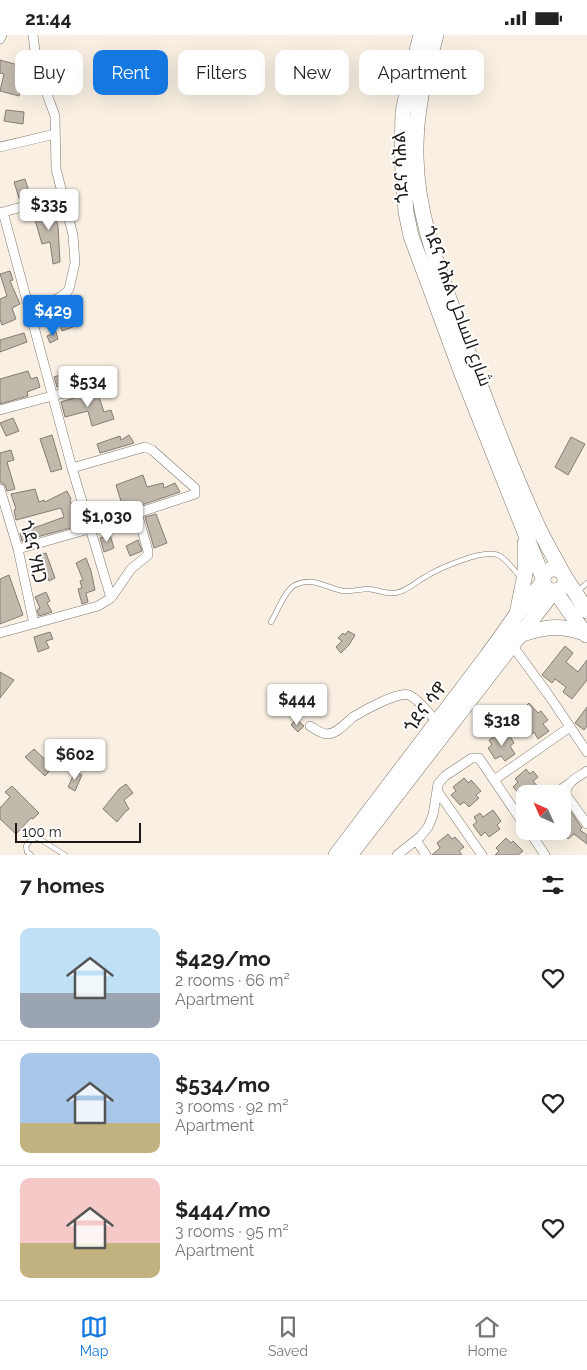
<!DOCTYPE html>
<meta charset="utf-8">
<style>
:root{--surface:#fff;--page:#f2f2f2;--text:#222;--muted:#767676;--line:#e0e0e0;--accent:#1578e0}
body{margin:0;font-family:Raleway,Cairo,"Noto Sans Ethiopic",sans-serif;background:var(--page);color:var(--text);height:100vh;display:flex;flex-direction:column;font-size:19px;white-space:nowrap}
*{box-sizing:border-box;margin:0}
p{font-size:16px;color:var(--muted)}
.icon{flex:none;width:28px;height:28px;fill:none;stroke:currentColor;stroke-width:2;stroke-linecap:round;stroke-linejoin:round}
.map{position:relative;height:820px;overflow:hidden}
.details{display:flex;flex-direction:column;background:var(--surface);flex:1}
.details>*{flex:none}
.banner{position:absolute;left:15px;top:15px;width:558px;height:45px;display:flex;gap:10px}
.needle{width:32px;rotate:315deg}
.tools{position:absolute;left:516px;top:750px;display:grid;gap:10px}
.tools a{display:grid;place-items:center;width:55px;height:55px;border-radius:10px;background:var(--surface);box-shadow:0 5px 20px #0002;font-size:25px}
.scale{position:absolute;left:15px;bottom:12px;width:126px;box-sizing:border-box;padding-left:5px;border:2px solid #1c1915;border-top:0;font-size:14px;line-height:18px;white-space:nowrap;color:#1c1915;-webkit-text-stroke:4px #fff;paint-order:stroke}
.price{position:absolute;translate:-50% -42px;padding:0 11px;border-radius:5px;background:#fff;color:#222;font-size:16px;line-height:32px;filter:drop-shadow(0 1px 2px #0008)}
.price::after{content:'';position:absolute;left:50%;top:30px;width:15px;height:11px;margin-left:-8px;background:inherit;clip-path:polygon(0 0,100% 0,50% 100%)}
.price.on{background:var(--accent);color:#fff}
ul{padding:0;list-style:none}
li{display:flex;align-items:center;gap:15px;height:125px;padding:0 20px}
li+li{border-top:1px solid var(--line)}
li span{display:grid;place-items:center;flex:none;width:140px;height:100px;border-radius:10px;color:#555}
li>.icon{margin-inline-start:auto}
span .icon{width:60px;height:60px;fill:#fffc;stroke-width:1}
li b{font-size:21px}
h2{display:flex;justify-content:space-between;align-items:center;height:60px;padding:0 20px;font-size:21px}
.chip{padding:0 18px;border-radius:10px;background:var(--surface);box-shadow:0 5px 20px #0002;font-size:18px;line-height:45px}
.chip.on{background:var(--accent);color:#fff}
.status{display:flex;justify-content:space-between;align-items:center;height:35px;padding:0 25px;background:var(--surface);direction:ltr}
.status svg{height:14px;fill:currentColor}
.dock{display:flex;justify-content:space-around;align-items:center;height:70px;border-top:1px solid var(--line);background:var(--surface);font-size:14px;color:var(--muted)}
.dock a{display:grid;justify-items:center;gap:2px}
.dock .on{color:var(--accent)}
.map>svg:first-child{display:block}
</style>
<div class="status"><b>21:44</b><svg viewBox="0 0 49 12"><path d="M0 12V9h3v3zM5 12V6h3v6zM10 12V3h3v9zM15 12V0h3v12zM26 1h20v11H26zM47 4h2v5h-2z"/></svg></div>
<div class="map">
<svg width="587" height="820" viewBox="0 0 587 820">
<rect width="100%" height="100%" fill="#f9f0e3"/>
<path fill="#c2b9ad" stroke="#857c71" d="M 0,25 L 18,30 L 19,26 L 28,29 L 19,61 L 0,56 L 4,39 L 0,38 Z
M 6,75 L 24,77 L 23,89 L 4,86 Z
M 25,144 L 30,160 L 19,163 L 14,147 Z
M 52,171 L 58,191 L 60,227 L 53,229 L 50,207 L 42,209 L 33,178 Z
M 10,236 L 13,245 L 10,246 L 20,269 L 12,273 L 16,284 L 2,290 L 0,284 L 0,264 L 7,261 L 0,239 Z
M 65,269 L 73,292 L 62,296 L 54,273 Z
M 56,297 L 58,304 L 50,308 L 47,301 Z
M 24,298 L 27,307 L 0,317 L 0,305 Z
M 76,335 L 79,347 L 57,352 L 54,342 Z
M 28,336 L 31,344 L 37,342 L 40,352 L 27,357 L 28,361 L 0,369 L 0,344 Z
M 97,356 L 104,377 L 111,375 L 114,384 L 92,391 L 88,376 L 65,382 L 61,367 Z
M 13,383 L 19,396 L 6,401 L 0,388 Z
M 52,400 L 62,434 L 51,437 L 40,404 Z
M 129,400 L 134,408 L 100,418 L 97,409 L 120,401 L 121,405 Z
M 571,402 L 585,409 L 568,440 L 555,432 Z
M 11,415 L 14,425 L 7,427 L 15,454 L 7,456 L 5,450 L 1,448 L 0,446 L 0,418 Z
M 143,440 L 147,452 L 163,448 L 164,453 L 175,448 L 180,457 L 124,476 L 116,450 Z
M 35,454 L 39,467 L 44,465 L 45,467 L 67,456 L 71,464 L 70,465 L 74,477 L 73,477 L 78,491 L 22,506 L 20,498 L 64,482 L 61,473 L 16,485 L 14,475 L 16,474 L 11,459 Z
M 156,479 L 167,508 L 154,513 L 145,482 Z
M 110,500 L 114,513 L 104,517 L 100,503 Z
M 138,505 L 142,516 L 130,521 L 126,511 Z
M 46,518 L 55,543 L 49,546 L 39,520 Z
M 86,523 L 91,536 L 95,555 L 86,558 L 88,567 L 82,569 L 78,554 L 82,553 L 80,546 L 83,545 L 76,528 Z
M 9,540 L 23,580 L 0,589 L 0,544 Z
M 46,557 L 50,566 L 47,568 L 52,577 L 39,581 L 37,575 L 40,573 L 35,562 Z
M 348,596 L 355,600 L 349,610 L 341,618 L 336,612 L 342,606 L 338,603 L 343,598 L 345,600 Z
M 50,597 L 53,604 L 46,606 L 49,613 L 38,617 L 34,602 Z
M 565,611 L 573,618 L 566,627 L 578,637 L 587,625 L 587,645 L 572,664 L 563,657 L 566,652 L 555,644 L 552,648 L 542,640 Z
M 0,637 L 14,645 L 0,663 Z
M 295,658 L 301,663 L 296,667 L 291,662 Z
M 529,668 L 538,678 L 541,676 L 548,685 L 543,689 L 549,696 L 538,704 L 534,697 L 529,701 L 521,690 L 526,687 L 522,683 L 529,677 L 525,672 Z
M 587,672 L 587,691 L 584,695 L 575,688 Z
M 296,684 L 304,691 L 298,697 L 291,690 Z
M 501,697 L 504,701 L 508,698 L 514,708 L 510,711 L 515,719 L 505,726 L 501,721 L 495,724 L 488,713 L 492,710 L 489,705 Z
M 34,714 L 53,732 L 45,741 L 25,722 Z
M 526,734 L 530,739 L 533,736 L 538,742 L 533,746 L 540,754 L 536,759 L 525,759 L 522,762 L 513,752 L 518,747 L 515,744 Z
M 75,737 L 82,740 L 75,756 L 68,752 Z
M 464,743 L 469,748 L 471,745 L 481,756 L 476,760 L 479,763 L 469,772 L 464,767 L 460,770 L 451,760 L 456,756 L 453,752 Z
M 126,749 L 133,758 L 124,765 L 129,774 L 125,777 L 117,787 L 103,774 L 119,754 Z
M 12,751 L 39,778 L 33,784 L 31,783 L 16,799 L 0,784 L 0,773 L 10,762 L 5,757 Z
M 569,774 L 582,793 L 580,795 L 587,800 L 587,809 L 574,799 L 568,804 L 562,797 L 562,779 Z
M 493,775 L 501,786 L 497,790 L 500,794 L 489,802 L 485,797 L 481,801 L 473,790 L 477,787 L 474,782 L 480,778 L 483,782 Z
M 448,799 L 452,804 L 455,802 L 464,812 L 459,816 L 462,820 L 432,820 L 440,813 L 437,808 Z
M 506,803 L 511,808 L 513,806 L 523,816 L 518,820 L 495,820 L 499,816 L 496,813 Z"/>
<g fill="none" stroke-linecap="round" stroke-linejoin="round">
<g stroke="#7e766b" stroke-width="5.5">
<path id="service" d="M 578,556 L 587,548
M 271,587 C 277,577 285,555 295,550 C 313,541 326,553 343,556 C 351,557 360,554 369,554 C 378,555 386,559 395,558 C 406,557 416,547 425,542 C 438,534 486,512 500,521 C 508,526 515,536 521,543
M 31,820 L 27,817 L 26,811 C 29,806 32,803 38,803 L 65,820"/>
</g>
<g stroke="#7e766b" stroke-width="10">
<path id="minor" d="M 0,4 L 2,0
M 0,112 L 55,99
M 0,178 L 62,161
M 29,273 C 42,268 61,266 69,254 L 75,228 L 73,200 L 56,134 L 55,81 L 37,32 L 33,0
M 0,375 L 97,349
M 0,454 L 18,514 L 34,589
M 18,514 L 89,494 L 195,459 L 195,453 L 152,415 L 145,412 L 72,433
M 111,563 L 131,534 L 148,520 L 148,516 L 137,478
M 0,598 L 98,571 L 111,563 L 72,433 L 3,177
M 512,610 L 550,662 L 587,717
M 310,691 C 315,694 321,699 327,699 C 337,699 346,688 353,682 C 363,676 398,656 409,660 C 420,665 429,679 437,687
M 587,736 C 578,742 564,748 566,760 L 587,789
M 494,745 L 570,692
M 438,757 L 482,820
M 555,759 L 567,750
M 529,796 L 545,820
M 416,805 L 426,820
M 397,820 L 420,802 L 428,792 L 433,780 L 438,749 L 445,741 L 472,723 L 479,723 L 525,791"/>
</g>
<g stroke="#7e766b" stroke-width="16">
<path id="primary" d="M 336,820 L 487,621 L 517,579 L 543,547
M 350,820 L 554,556"/>
</g>
<g stroke="#7e766b" stroke-width="16">
<path id="trunk" d="M 421,0 L 409,47 L 403,78 L 402,122 L 404,151 L 406,177 L 411,201 L 462,339 L 543,543
M 436,0 C 424,43 415,77 416,122 C 417,179 437,230 456,283 C 481,354 507,425 539,494 C 546,508 554,522 562,537
M543 545a11 11 0 1 1 22 0a11 11 0 1 1-22 0Z
M 565,542 L 587,576
M 555,556 L 586,600
M 517,579 L 525,539 L 525,508
M 519,600 C 545,592 558,589 584,598"/>
</g>
<use href="#service" stroke="#fff" stroke-width="4.5"/>
<use href="#minor" stroke="#fff" stroke-width="9"/>
<use href="#primary" stroke="#fff" stroke-width="15"/>
<use href="#trunk" stroke="#fff" stroke-width="15"/>
</g>
<g text-anchor="middle" dominant-baseline="central" stroke-width="4" stroke-linejoin="round" paint-order="stroke">
<g font-size="18" fill="#1c1915" stroke="#fff">
<text transform="translate(400 132) rotate(-93)">ጎደና ሳሕል</text>
<text transform="translate(458 271) rotate(70)">ጎደና ሳሕል شارع الساحل</text>
<text transform="translate(34 517) rotate(76)">ጎደና ሃዘጋ</text>
<text transform="translate(425 672) rotate(-53)">ጎደና ሳዋ</text>
</g>
</g>
</svg>
<div class="tools">
<a><svg class="needle" viewBox="-14 -14 28 28"><path d="M0-13l5 13h-10z" fill="#e53935"/><path d="M0 13l5-13h-10z" fill="#767676"/></svg></a>
</div>
<div class="scale">100 m</div>
<b class="price" style="left:49px;top:196px">$335</b>
<b class="price on" style="left:53px;top:302px">$429</b>
<b class="price" style="left:88px;top:373px">$534</b>
<b class="price" style="left:107px;top:508px">$1,030</b>
<b class="price" style="left:297px;top:691px">$444</b>
<b class="price" style="left:502px;top:712px">$318</b>
<b class="price" style="left:75px;top:746px">$602</b>
<div class="banner">
<a class="chip">Buy</a>
<a class="chip on">Rent</a>
<a class="chip">Filters</a>
<a class="chip">New</a>
<a class="chip">Apartment</a>
</div>
</div>
<section class="details">
<h2>7 homes<svg class="icon" aria-label="filters" viewBox="0 0 24 24"><path d="M4 7h16M4 17h16"/><circle cx="9" cy="7" r="2"/><circle cx="15" cy="17" r="2"/></svg></h2>
<ul>
<li><span style="background:linear-gradient(#bfe0f5 65%,#9aa5b1 0)"><svg class="icon" aria-label="home" viewBox="0 0 24 24"><path d="M3 11l9-7 9 7M6 9v11h12V9"/></svg></span><div><b>$429/mo</b><p>2 rooms · 66 m²</p><p>Apartment</p></div><svg class="icon" aria-label="heart" viewBox="0 0 24 24"><path d="M12 20l-8-8c-3-5 5-10 8-4 3-6 11-1 8 4z"/></svg></li>
<li><span style="background:linear-gradient(#a9c7e8 70%,#c2b280 0)"><svg class="icon" aria-label="home" viewBox="0 0 24 24"><path d="M3 11l9-7 9 7M6 9v11h12V9"/></svg></span><div><b>$534/mo</b><p>3 rooms · 92 m²</p><p>Apartment</p></div><svg class="icon" aria-label="heart" viewBox="0 0 24 24"><path d="M12 20l-8-8c-3-5 5-10 8-4 3-6 11-1 8 4z"/></svg></li>
<li><span style="background:linear-gradient(#f6c9c9 65%,#c2b280 0)"><svg class="icon" aria-label="home" viewBox="0 0 24 24"><path d="M3 11l9-7 9 7M6 9v11h12V9"/></svg></span><div><b>$444/mo</b><p>3 rooms · 95 m²</p><p>Apartment</p></div><svg class="icon" aria-label="heart" viewBox="0 0 24 24"><path d="M12 20l-8-8c-3-5 5-10 8-4 3-6 11-1 8 4z"/></svg></li>
</ul>
</section>
<nav class="dock">
<a class="on"><svg class="icon" aria-label="map" viewBox="0 0 24 24"><path d="M3 6l6-2 6 2 6-2v14l-6 2-6-2-6 2zM9 4v14M15 6v14"/></svg>Map</a>
<a><svg class="icon" aria-label="saved" viewBox="0 0 24 24"><path d="M7 4h10v16l-5-4-5 4z"/></svg>Saved</a>
<a><svg class="icon" aria-label="home" viewBox="0 0 24 24"><path d="M3 11l9-7 9 7M6 9v11h12V9"/></svg>Home</a>
</nav>
